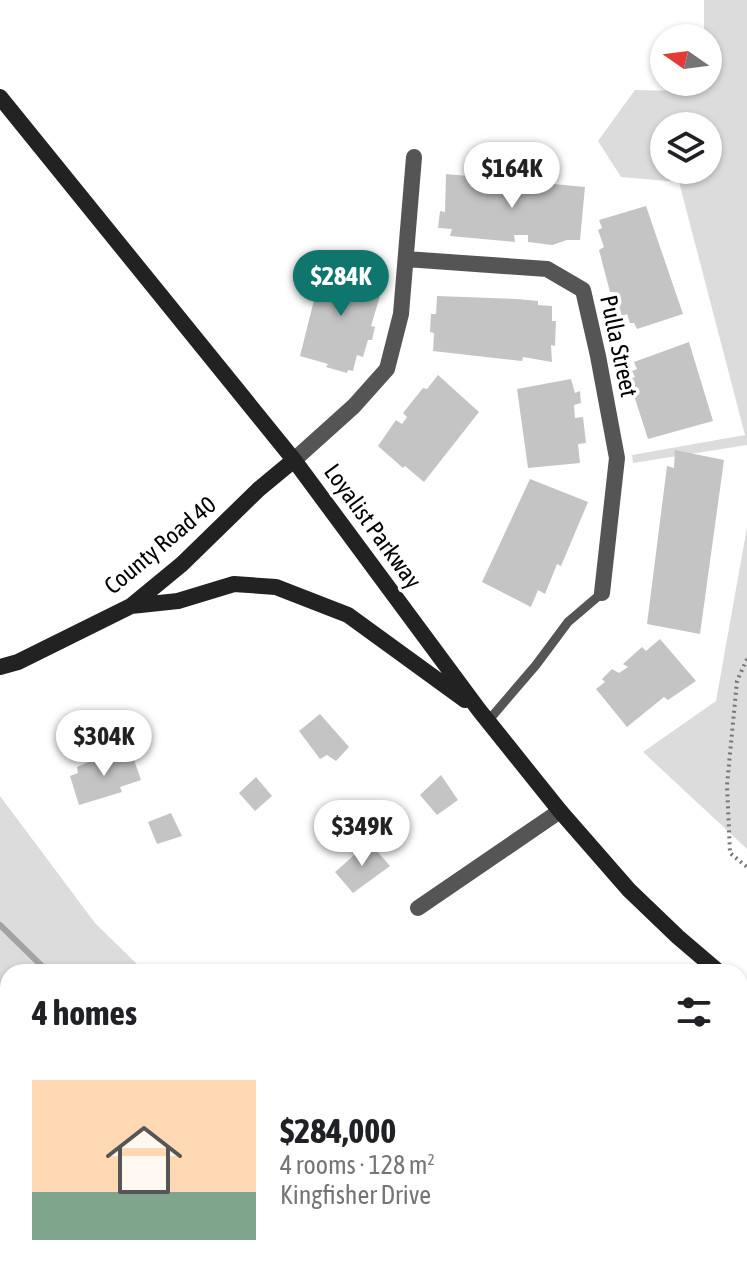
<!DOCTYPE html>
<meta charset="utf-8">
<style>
:root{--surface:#fff;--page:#f2f2f2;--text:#202124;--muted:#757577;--line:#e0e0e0;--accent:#0f766e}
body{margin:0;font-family:"Asap Condensed",sans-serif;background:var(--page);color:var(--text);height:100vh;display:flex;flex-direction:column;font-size:30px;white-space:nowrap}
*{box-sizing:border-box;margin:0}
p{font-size:26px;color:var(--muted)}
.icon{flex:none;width:44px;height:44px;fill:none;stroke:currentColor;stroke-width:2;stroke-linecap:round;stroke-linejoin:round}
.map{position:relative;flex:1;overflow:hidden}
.panel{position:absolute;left:0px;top:964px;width:748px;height:314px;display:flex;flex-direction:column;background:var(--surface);border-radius:24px 24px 0 0;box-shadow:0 2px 6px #0004}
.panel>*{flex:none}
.needle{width:52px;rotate:284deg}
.tools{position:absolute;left:650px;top:24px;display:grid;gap:16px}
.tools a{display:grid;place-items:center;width:72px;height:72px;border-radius:50%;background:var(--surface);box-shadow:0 2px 6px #0004;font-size:40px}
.price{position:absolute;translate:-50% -68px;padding:0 18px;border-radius:28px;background:#fff;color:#222;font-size:26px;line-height:52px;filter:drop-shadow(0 2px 4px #0008)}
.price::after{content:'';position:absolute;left:50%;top:48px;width:24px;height:18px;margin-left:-12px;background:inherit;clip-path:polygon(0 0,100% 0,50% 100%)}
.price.current{background:var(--accent);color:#fff}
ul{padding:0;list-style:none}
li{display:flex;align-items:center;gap:24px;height:200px;padding:0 32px}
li+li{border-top:2px solid var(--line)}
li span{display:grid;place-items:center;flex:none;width:224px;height:160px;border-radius:0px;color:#555}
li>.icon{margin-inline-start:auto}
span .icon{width:96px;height:96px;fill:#fffc;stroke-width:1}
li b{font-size:34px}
h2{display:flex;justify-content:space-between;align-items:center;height:96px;padding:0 32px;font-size:34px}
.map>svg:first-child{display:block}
</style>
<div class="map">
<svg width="747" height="1277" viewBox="0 0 747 1277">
<rect width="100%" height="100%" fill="#fff"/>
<path fill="#dcdcdc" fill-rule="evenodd" d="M 704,0 L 747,0 L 747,445 L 633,463 L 632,455 L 745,435 L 679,182 L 621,177 L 598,141 L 635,90 L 678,91 L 683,82 L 708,82 L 708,38 L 704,38 ZM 664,126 L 708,126 L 708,170 L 664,170 Z
M 747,527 L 747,849 L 643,752 L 716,701 Z
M 0,796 L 95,923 L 145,972 L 8,972 L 8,1244 L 0,1243 Z
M 101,1270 L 583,1270 L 593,1277 L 111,1277 Z"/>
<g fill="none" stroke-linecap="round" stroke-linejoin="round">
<path stroke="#a3a3a3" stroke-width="6" d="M 0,925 L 48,972
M 369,1270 L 391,1277"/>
</g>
<path fill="#c4c4c4" d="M 446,174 L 585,187 L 580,240 L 567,240 L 552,245 L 528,242 L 528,235 L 514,235 L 515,242 L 450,236 L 452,229 L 438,228 L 440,211 L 445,212 Z
M 646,206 L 683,314 L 637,329 L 634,323 L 630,323 L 627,314 L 622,316 L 615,292 L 610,292 L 599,250 L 604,247 L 598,230 L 602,228 L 599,220 Z
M 323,264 L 379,278 L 375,295 L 380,296 L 371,326 L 375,327 L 372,340 L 368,340 L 363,357 L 357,355 L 353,371 L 348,370 L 347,373 L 326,367 L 328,364 L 300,356 Z
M 437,296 L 517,299 L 538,301 L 538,305 L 552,306 L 552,321 L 556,321 L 555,346 L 551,345 L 552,362 L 523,357 L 522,361 L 433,351 L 434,333 L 430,332 L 431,314 L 436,314 Z
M 689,342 L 713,421 L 648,439 L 629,380 L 635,377 L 632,371 L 637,369 L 634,362 Z
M 438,375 L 479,412 L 424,482 L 405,466 L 403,468 L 378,446 L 396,420 L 402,424 L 407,417 L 403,413 L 423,388 L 427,389 Z
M 571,379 L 575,393 L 580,391 L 581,403 L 574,405 L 575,418 L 583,417 L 586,443 L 578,444 L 580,463 L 528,468 L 517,389 Z
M 675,450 L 724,460 L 700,634 L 647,624 L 667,466 L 674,468 Z
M 530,479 L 588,502 L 561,566 L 557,564 L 545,594 L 538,590 L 531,607 L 482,582 Z
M 660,639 L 696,681 L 668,700 L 664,697 L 627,727 L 596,689 L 605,682 L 602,679 L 612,669 L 619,673 L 628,667 L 623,664 L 642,647 L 646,651 Z
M 320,714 L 349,747 L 336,761 L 327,755 L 320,759 L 299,731 Z
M 107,754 L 110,762 L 132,754 L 141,780 L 120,787 L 122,792 L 79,805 L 70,776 L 78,773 L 77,767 Z
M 441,775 L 458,800 L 437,815 L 420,795 Z
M 256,777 L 272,796 L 255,811 L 239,793 Z
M 171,813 L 182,836 L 157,844 L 148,822 Z
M 369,842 L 390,866 L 353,893 L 335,872 Z"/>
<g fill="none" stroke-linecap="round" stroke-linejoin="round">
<path stroke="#777" stroke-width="4" stroke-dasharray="2 4" stroke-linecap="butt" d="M 747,659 L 737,681 L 727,785 L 730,853 L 747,867"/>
<path stroke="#555" stroke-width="9" d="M 488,721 L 536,665 L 568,622 L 602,593"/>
<path stroke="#555" stroke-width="16" d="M 406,259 L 547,269 L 583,290 L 598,356 L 617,458 L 602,593
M 294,460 L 354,406 L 387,369 L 401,314 L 414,157
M 418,908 L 560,811"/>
<path stroke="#222" stroke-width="16" d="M 0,97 L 294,460 L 479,710 L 560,811 L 629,890 L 678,937 L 719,972
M 131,606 L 178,601 L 234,584 L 276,587 L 348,615 L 465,700
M 0,667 L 18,662 L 131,606 L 182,564 L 259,489 L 294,460
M 740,990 L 747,996"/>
</g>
<g text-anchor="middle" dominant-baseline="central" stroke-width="7" stroke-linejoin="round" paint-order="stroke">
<g font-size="24" fill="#000" stroke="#fff">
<text transform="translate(619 346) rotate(78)">Pulla Street</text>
<text transform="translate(373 526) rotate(54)">Loyalist Parkway</text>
<text transform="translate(160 545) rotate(-40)">County Road 40</text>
</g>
</g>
</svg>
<div class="tools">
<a><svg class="needle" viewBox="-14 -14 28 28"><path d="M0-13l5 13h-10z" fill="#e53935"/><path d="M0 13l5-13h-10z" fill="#757577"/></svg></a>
<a><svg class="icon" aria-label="layers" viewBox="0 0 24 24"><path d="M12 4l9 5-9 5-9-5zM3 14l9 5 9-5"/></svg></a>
</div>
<b class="price" style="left:512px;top:210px">$164K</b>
<b class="price current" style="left:341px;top:318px">$284K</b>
<b class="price" style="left:104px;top:778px">$304K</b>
<b class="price" style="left:362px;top:868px">$349K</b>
<section class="panel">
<h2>4 homes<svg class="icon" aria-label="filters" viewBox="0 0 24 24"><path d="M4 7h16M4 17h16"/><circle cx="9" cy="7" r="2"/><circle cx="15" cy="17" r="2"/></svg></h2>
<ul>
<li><span style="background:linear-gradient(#ffd9b3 70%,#7fa58c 0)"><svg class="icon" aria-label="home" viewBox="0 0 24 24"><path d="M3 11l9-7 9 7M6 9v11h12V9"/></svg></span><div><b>$284,000</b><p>4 rooms · 128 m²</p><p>Kingfisher Drive</p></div></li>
</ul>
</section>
</div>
